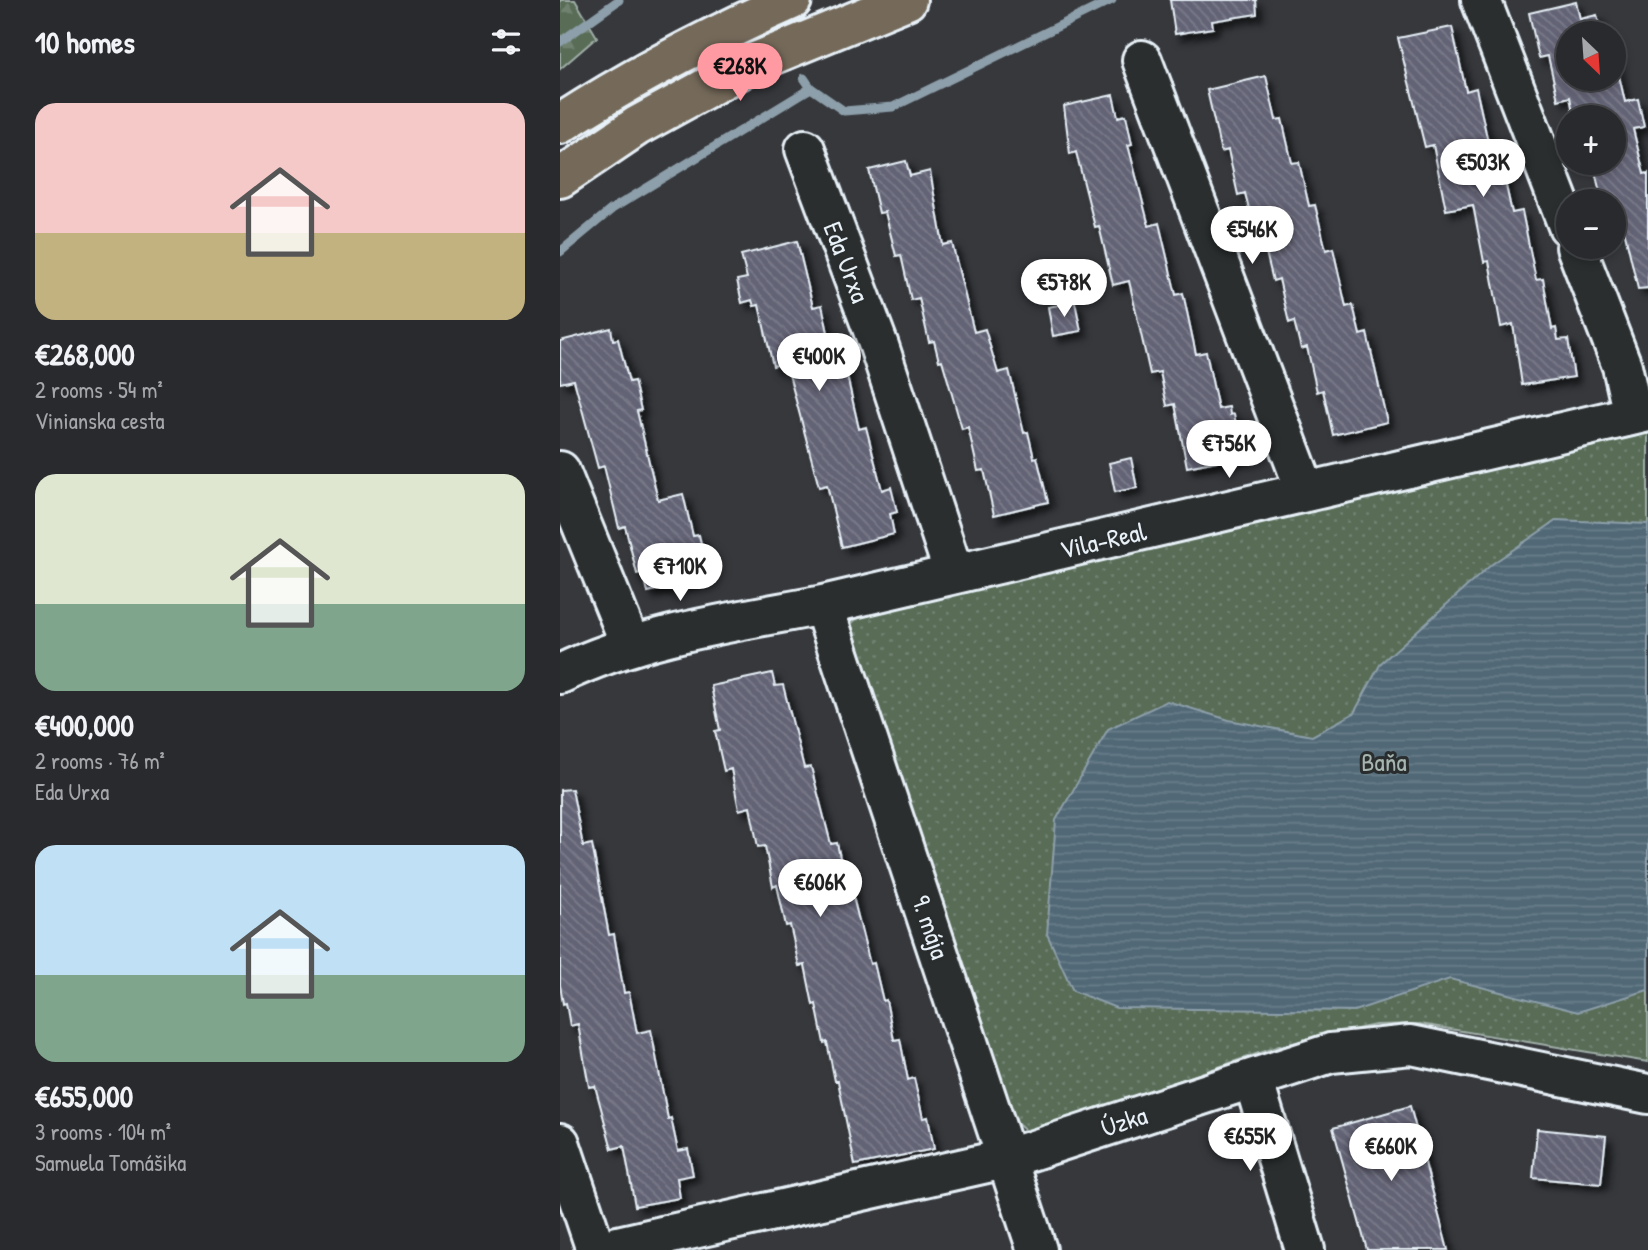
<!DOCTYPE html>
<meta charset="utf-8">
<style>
:root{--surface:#282a2d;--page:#303235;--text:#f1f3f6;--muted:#a5a7aa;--line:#444649;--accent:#ff9aa2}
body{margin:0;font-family:"Patrick Hand",sans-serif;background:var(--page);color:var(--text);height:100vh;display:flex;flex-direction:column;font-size:26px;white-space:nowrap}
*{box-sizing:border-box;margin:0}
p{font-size:23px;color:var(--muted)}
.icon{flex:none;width:38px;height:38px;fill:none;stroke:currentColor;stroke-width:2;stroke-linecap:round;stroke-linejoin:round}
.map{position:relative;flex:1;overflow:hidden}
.side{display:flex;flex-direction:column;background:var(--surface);width:560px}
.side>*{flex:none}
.needle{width:46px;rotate:155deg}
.fabs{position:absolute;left:996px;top:21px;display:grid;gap:14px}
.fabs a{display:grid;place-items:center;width:70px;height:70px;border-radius:50%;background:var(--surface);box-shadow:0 4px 10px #0003,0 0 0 2px var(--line);font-size:35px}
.price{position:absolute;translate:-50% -60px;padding:0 16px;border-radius:24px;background:#fff;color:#222;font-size:23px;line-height:46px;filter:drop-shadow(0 2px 4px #0008)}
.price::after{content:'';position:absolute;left:50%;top:42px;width:21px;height:16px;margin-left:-10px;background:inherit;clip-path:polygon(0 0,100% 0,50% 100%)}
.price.active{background:var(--accent);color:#111}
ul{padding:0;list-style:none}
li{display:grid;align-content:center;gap:14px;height:371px;padding:0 35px}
li span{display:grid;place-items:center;height:217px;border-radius:21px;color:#555}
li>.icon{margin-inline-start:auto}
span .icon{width:126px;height:126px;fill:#fffc;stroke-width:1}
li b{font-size:30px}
h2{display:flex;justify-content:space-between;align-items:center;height:84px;padding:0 35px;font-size:30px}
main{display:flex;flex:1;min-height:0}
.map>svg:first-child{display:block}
</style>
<main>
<section class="side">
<h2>10 homes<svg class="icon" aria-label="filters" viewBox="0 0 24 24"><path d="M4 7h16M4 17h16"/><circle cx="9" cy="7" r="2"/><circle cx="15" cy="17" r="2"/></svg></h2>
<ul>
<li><span style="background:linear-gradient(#f6c9c9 60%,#c2b280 0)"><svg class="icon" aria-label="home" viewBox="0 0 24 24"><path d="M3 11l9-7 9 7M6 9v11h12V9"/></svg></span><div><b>€268,000</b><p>2 rooms · 54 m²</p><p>Vinianska cesta</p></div></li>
<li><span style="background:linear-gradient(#dfe7d0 60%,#7fa58c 0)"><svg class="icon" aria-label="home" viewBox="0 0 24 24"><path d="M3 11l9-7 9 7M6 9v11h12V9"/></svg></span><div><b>€400,000</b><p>2 rooms · 76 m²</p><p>Eda Urxa</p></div></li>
<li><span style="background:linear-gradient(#bfe0f5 60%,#7fa58c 0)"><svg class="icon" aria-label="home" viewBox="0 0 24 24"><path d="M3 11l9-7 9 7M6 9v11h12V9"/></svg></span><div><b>€655,000</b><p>3 rooms · 104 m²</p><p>Samuela Tomášika</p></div></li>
</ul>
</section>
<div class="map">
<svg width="1088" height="1250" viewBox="0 0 1088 1250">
<defs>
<pattern id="grass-dots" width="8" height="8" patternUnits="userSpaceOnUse" patternTransform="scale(1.75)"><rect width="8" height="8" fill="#586c57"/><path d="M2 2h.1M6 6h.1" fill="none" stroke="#708170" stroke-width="1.8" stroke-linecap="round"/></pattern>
<pattern id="forest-firs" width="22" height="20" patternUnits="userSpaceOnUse" patternTransform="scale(1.75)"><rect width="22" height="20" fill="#586c57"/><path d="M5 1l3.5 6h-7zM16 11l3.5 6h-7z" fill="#708170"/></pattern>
<pattern id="water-rules" width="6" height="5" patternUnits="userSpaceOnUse" patternTransform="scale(1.75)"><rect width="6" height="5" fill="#516876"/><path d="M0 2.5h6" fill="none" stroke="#6a7e8a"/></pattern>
<pattern id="building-back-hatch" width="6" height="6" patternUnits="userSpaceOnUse" patternTransform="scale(1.75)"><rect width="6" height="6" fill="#646476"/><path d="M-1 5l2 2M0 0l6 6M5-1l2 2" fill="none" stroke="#7a7b8a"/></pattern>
<filter id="shadow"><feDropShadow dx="6" dy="6" stdDeviation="3.5" flood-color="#0009"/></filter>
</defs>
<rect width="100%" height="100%" fill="#36383c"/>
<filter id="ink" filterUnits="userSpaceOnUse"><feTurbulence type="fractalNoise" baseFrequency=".0143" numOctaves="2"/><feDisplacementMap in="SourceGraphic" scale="14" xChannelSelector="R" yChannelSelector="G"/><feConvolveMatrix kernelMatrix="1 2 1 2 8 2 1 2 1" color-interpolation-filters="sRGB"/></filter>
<g filter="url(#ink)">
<path fill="url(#grass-dots)" stroke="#a0aea8" stroke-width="2" d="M 1088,429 L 1088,1062 L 860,1024 L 815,1025 L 719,1046 L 468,1133 L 453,1120 L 290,640 L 291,624 L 303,613 Z"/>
<path fill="url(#forest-firs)" stroke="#a0aea8" stroke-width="2" d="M 0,0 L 15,0 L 37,37 L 0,69 Z"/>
<path fill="url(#water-rules)" stroke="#8d9faa" stroke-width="2" d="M 997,520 L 1088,524 L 1088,990 L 1018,1012 L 890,979 L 794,1011 L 556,1008 L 513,991 L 487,934 L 496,820 L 548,729 L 607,701 L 669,720 L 752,736 L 794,713 L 821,663 L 932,564 Z"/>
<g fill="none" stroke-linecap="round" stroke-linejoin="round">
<path stroke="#8d9faa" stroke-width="9" d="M 0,42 L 59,0
M 244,78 L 251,88 L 284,111 L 333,107 L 552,0
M 0,252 L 52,209 L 251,88"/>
</g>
<path fill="url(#building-back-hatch)" stroke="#e8f1f8" stroke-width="2" filter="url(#shadow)" d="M 610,0 L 696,0 L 697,14 L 652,21 L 653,28 L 615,34 Z
M 1016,2 L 1020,19 L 1037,15 L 1041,33 L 1008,33 L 1008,79 L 1054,79 L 1055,58 L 1065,102 L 1078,99 L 1084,127 L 1073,129 L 1084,174 L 1088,173 L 1088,288 L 1078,289 L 1063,225 L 1054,228 L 1054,201 L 1042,201 L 1033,163 L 1054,163 L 1054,117 L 1014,117 L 1010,97 L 998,100 L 988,56 L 979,58 L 969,13 Z
M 892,27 L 906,91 L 916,88 L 930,151 L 938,149 L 952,213 L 962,211 L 976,280 L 983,279 L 992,329 L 996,328 L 998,340 L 1008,339 L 1014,377 L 962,385 L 953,324 L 941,327 L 929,261 L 924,262 L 913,205 L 886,210 L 873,145 L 865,147 L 838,38 Z
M 706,76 L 716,120 L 722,119 L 732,163 L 739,162 L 749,206 L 755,205 L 766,250 L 773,248 L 786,307 L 793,305 L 800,335 L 807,333 L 827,422 L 773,435 L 763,390 L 757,392 L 747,347 L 741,349 L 734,321 L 729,323 L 719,279 L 713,281 L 702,236 L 696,237 L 685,193 L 678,195 L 668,150 L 661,152 L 647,90 Z
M 553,95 L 558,117 L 566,115 L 572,144 L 568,145 L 589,226 L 599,223 L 616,295 L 623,293 L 636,354 L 646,352 L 658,409 L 669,407 L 670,415 L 674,414 L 682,456 L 627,467 L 615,404 L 607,406 L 600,372 L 590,374 L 569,281 L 553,285 L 539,226 L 535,227 L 516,152 L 510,154 L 504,106 Z
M 346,161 L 350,176 L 370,171 L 383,245 L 392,243 L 414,332 L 425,329 L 438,373 L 449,370 L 464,433 L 468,432 L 474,458 L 477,457 L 488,502 L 434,515 L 424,470 L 418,471 L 408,427 L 402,429 L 382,360 L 379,361 L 374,341 L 369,342 L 359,298 L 351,300 L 341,255 L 336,256 L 325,212 L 319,213 L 309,170 Z
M 237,241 L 253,307 L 262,305 L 276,369 L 285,367 L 299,429 L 306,427 L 322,490 L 331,487 L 337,512 L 330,514 L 334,534 L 282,547 L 267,485 L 259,487 L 226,363 L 213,366 L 199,305 L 194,306 L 192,300 L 182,303 L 177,280 L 187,278 L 181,255 Z
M 515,302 L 521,331 L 493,336 L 488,307 Z
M 51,328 L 53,340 L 58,339 L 69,382 L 74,381 L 81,410 L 77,411 L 98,500 L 123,494 L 133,536 L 139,535 L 149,577 L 88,592 L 83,572 L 77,574 L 65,526 L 59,528 L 44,466 L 38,468 L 14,380 L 0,383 L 0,341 Z
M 571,458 L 577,488 L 555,492 L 549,463 Z
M 212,673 L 215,686 L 223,685 L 244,768 L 251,767 L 271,844 L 277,843 L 285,882 L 289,881 L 310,964 L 314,963 L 323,1001 L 326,1000 L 334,1040 L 340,1039 L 348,1080 L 354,1078 L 363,1118 L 368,1117 L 374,1149 L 295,1165 L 278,1081 L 275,1081 L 267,1042 L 264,1043 L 256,1004 L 253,1005 L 245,965 L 239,966 L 230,925 L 226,926 L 217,885 L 213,887 L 205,846 L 198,847 L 190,807 L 179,810 L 171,769 L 164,771 L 155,731 L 160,730 L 151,686 Z
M 12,789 L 23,846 L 32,844 L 49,935 L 54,934 L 64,993 L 69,992 L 77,1033 L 91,1030 L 108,1119 L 111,1118 L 118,1151 L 128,1149 L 133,1175 L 117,1178 L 120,1198 L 75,1206 L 64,1146 L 52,1149 L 35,1086 L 29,1087 L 18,1024 L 10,1026 L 6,1003 L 3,1004 L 0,985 L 0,790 Z
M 850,1106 L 888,1250 L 807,1250 L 773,1128 Z
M 977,1129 L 1046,1136 L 1041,1184 L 973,1178 Z"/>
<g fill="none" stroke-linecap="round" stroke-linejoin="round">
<g stroke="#e8f1f8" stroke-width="44">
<path id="minor" d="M 921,0 L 1008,226
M 582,60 L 746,492
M 245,149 L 319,346 L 394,574
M 1016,247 L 1062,366 L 1073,415
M 0,471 L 71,646
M 263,605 L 477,1250
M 0,674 C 82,634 174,622 263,605 L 1088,412
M 693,1079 L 745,1250
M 0,1143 L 36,1250
M 40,1250 L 449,1158 L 771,1053 L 851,1045 L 1088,1094"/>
</g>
<g stroke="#e8f1f8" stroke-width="44">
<path id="major" d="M 0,124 C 74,76 151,36 232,0
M 0,178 L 77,126 L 188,65 L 347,0"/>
</g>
<use href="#minor" stroke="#2a2d2e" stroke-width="38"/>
<use href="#major" stroke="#746a5a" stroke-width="38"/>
</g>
</g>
<g text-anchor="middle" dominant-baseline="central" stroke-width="6" stroke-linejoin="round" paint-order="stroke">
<g font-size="26" fill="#e8f1f8" stroke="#2a2d2e">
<text transform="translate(287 262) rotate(69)">Eda Urxa</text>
<text transform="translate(543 540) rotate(-13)">Vila-Real</text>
<text transform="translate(371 927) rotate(71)">9. mája</text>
<text transform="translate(564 1121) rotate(-18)">Úzka</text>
</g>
<g font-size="26" fill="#a7b5b0" stroke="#2a2d2e">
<text x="824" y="761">Baňa</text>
</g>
</g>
</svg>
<div class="fabs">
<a><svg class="needle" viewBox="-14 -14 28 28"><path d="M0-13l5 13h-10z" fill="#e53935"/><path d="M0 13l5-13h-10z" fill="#a5a7aa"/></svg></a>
<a>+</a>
<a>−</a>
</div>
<b class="price active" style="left:180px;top:103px">€268K</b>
<b class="price" style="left:923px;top:199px">€503K</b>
<b class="price" style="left:692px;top:266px">€546K</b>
<b class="price" style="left:504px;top:319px">€578K</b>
<b class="price" style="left:259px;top:393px">€400K</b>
<b class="price" style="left:669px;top:480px">€756K</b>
<b class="price" style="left:120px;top:603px">€710K</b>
<b class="price" style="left:260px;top:919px">€606K</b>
<b class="price" style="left:690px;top:1173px">€655K</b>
<b class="price" style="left:831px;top:1183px">€660K</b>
</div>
</main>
